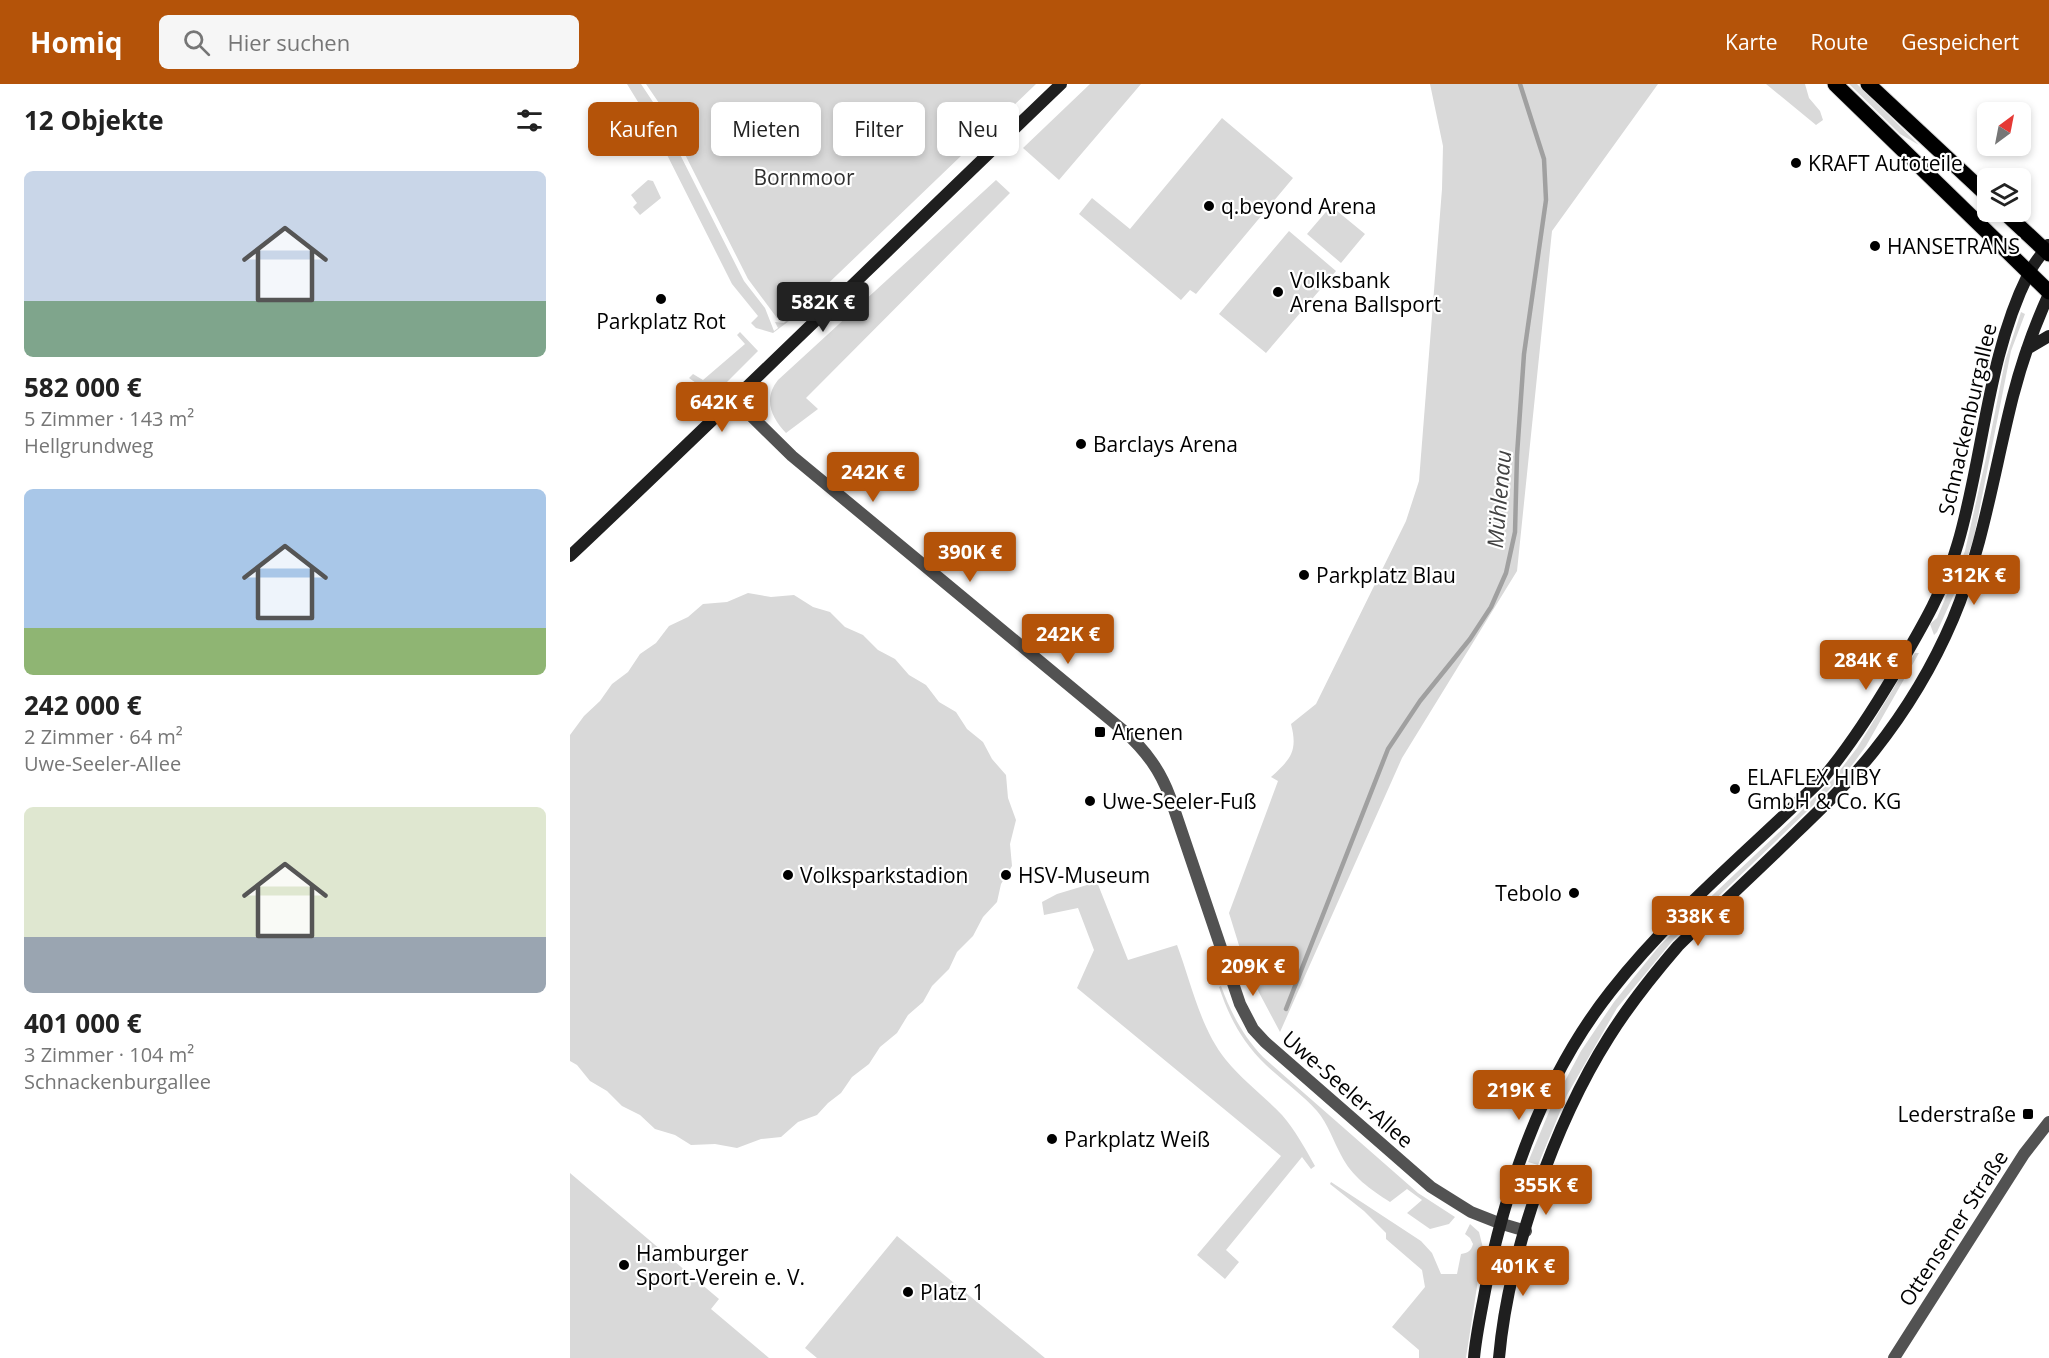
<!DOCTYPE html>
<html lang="de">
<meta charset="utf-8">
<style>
:root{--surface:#fff;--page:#f6f6f6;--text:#222;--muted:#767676;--accent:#b45309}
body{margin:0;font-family:"Open Sans",sans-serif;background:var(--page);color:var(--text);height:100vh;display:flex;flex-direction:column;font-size:22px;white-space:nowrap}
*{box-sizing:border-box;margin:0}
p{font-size:20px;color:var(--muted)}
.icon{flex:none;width:33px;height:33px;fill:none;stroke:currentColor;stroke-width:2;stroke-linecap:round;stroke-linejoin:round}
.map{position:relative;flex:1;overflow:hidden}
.side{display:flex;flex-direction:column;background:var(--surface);width:570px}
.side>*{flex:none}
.guide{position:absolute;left:18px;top:18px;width:570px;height:54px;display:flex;gap:12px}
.needle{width:39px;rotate:32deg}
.tools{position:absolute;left:1407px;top:18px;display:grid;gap:12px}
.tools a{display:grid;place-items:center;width:54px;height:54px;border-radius:9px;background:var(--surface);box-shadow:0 3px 9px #0003;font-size:30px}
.price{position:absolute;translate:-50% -51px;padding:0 14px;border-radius:6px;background:var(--accent);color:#fff;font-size:20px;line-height:39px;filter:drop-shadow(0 2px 3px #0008)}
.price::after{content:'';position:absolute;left:50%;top:36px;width:18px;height:14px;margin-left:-9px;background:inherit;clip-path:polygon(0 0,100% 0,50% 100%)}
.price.selected{background:#222;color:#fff}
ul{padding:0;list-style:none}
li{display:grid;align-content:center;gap:12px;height:318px;padding:0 24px}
li span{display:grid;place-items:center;height:186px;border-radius:9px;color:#555}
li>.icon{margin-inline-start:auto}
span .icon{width:108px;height:108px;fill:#fffc;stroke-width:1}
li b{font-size:26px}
h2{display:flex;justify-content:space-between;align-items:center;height:72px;padding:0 24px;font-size:26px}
.tag{padding:0 21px;border-radius:9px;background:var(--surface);box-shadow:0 3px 9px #0003;font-size:21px;line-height:54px}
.tag.selected{background:var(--accent);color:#fff}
header{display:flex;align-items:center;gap:36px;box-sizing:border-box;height:84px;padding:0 30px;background:var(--accent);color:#fff}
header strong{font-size:28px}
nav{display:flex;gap:33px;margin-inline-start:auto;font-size:21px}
.search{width:420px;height:54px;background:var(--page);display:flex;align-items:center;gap:15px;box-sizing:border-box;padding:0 21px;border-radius:9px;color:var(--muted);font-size:22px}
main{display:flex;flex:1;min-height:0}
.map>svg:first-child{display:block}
</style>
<header>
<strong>Homiq</strong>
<div class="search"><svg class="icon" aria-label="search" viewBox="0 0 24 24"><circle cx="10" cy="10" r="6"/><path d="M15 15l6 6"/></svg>Hier suchen</div>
<nav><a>Karte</a><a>Route</a><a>Gespeichert</a></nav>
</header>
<main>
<section class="side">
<h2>12 Objekte<svg class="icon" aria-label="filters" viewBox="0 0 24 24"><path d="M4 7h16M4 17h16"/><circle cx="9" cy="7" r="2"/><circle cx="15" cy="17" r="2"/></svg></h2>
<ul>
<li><span style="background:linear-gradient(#c9d6e8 70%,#7fa58c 0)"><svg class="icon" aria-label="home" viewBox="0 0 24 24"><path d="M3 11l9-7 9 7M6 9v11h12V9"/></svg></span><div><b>582 000 €</b><p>5 Zimmer · 143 m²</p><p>Hellgrundweg</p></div></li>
<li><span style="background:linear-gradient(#a9c7e8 75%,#8fb573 0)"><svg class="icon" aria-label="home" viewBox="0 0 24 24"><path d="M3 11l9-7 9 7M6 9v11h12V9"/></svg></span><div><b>242 000 €</b><p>2 Zimmer · 64 m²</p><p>Uwe-Seeler-Allee</p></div></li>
<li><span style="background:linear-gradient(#dfe7d0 70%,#9aa5b1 0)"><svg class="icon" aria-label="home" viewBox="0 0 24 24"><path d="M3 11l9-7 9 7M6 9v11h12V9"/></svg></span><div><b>401 000 €</b><p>3 Zimmer · 104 m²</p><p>Schnackenburgallee</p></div></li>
</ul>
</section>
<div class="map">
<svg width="1479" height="1274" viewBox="0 0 1479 1274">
<rect width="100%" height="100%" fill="#fff"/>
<path fill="#d9d9d9" d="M 57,0 L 71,0 L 85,21 L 174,197 L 195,224 L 204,247 L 208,244 L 205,238 L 214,239 L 216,237 L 207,234 L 178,195 L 89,19 L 76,0 L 466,0 L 219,237 L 203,249 L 186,244 L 181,239 L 188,232 L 162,200 L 81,39 Z
M 520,0 L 571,0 L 489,96 L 453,64 Z
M 860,0 L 1088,0 L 982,147 L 947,487 L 832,674 L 710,948 L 676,884 L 659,829 L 708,697 L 701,693 C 721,675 728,667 721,640 L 746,620 L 836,437 L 849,397 L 872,105 L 873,62 Z
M 1196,0 L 1235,0 L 1239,14 L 1250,27 L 1253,36 L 1246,41 Z
M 1279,0 L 1287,0 L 1349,61 L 1330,50 Z
M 652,34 L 723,94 L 626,210 L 620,206 L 611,216 L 509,130 L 522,114 L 560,145 Z
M 78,96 L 83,97 L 91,114 L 70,131 L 63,123 L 67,119 L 61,111 Z
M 426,96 L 440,109 L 236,314 L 248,325 L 216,349 C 201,333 193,315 208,296 Z
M 761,122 L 795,150 L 771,179 L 737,150 Z
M 719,147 L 766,187 L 696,269 L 649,230 Z
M 1451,228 L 1455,230 L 1441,267 L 1404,453 L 1389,499 L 1367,548 L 1364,551 L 1360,540 L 1367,534 L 1395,467 L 1416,374 L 1435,277 Z
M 170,248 L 188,267 L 153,302 C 140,303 130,303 119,294 L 123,290 L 133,296 L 175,260 L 167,251 Z
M 178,509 L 201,513 L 224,511 L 243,523 L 260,528 L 275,543 L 293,551 L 308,566 L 325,575 L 339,591 L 356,601 L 369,618 L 386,628 L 397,645 L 413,658 L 422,675 L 436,691 L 438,714 L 446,736 L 440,760 L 442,782 L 431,800 L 427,818 L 413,833 L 403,852 L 387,868 L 379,885 L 362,902 L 353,918 L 338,931 L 327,949 L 310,963 L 299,980 L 282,993 L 271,1009 L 258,1019 L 247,1031 L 228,1038 L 211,1053 L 191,1055 L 167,1064 L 145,1060 L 121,1061 L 105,1051 L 85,1045 L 70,1031 L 52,1022 L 37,1007 L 20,997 L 7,981 L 0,977 L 0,651 L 14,632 L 30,617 L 42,600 L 58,588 L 70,570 L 86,559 L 99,542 L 118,533 L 133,520 L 157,518 Z
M 1345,569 L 1349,569 L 1296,662 L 1283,680 L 1258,707 L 1104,855 L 1047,924 L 997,1011 L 968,1081 L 958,1078 L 981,1023 L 1011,967 L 1044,918 L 1090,861 L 1224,734 L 1264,694 L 1287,664 Z
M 527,798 L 558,876 L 607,861 C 621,898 630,944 656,976 C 672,996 694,1012 712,1031 C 725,1046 735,1064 745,1082 L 741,1085 L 732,1073 L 656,1166 L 669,1178 L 655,1195 L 627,1171 L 711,1072 L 507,904 L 524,866 L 508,824 L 474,831 L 472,818 L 487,810 Z
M 651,902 C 661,929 673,952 693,973 L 848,1109 L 885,1133 L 879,1140 L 860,1145 L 837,1129 L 852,1116 L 837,1105 L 820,1118 C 800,1105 782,1093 771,1071 C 763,1056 758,1040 747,1027 C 732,1010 712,996 696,981 C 672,958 659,933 649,903 Z
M 0,1089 L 149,1215 L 141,1225 L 199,1274 L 0,1274 Z
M 761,1098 L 851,1157 L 862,1169 L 871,1190 L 887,1190 L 891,1170 C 898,1169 901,1167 903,1160 L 900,1154 L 895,1150 L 900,1140 L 909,1148 L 913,1164 L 896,1274 L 849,1274 L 849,1266 L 822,1243 L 855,1203 L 852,1186 L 816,1155 L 816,1149 L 794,1127 L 760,1100 Z
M 327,1152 L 475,1274 L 247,1274 L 235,1264 Z"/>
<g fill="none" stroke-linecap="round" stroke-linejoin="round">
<path stroke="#a0a0a0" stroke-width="4.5" d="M 716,925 L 818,665 L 850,617 L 900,555 L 921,523 L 936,489 L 945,448 L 947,371 L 954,270 L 976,116 L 974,75 L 950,0"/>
<g stroke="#dbdbdb" stroke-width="17">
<path id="primary" d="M 1265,0 L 1479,208
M 1298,0 L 1418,112
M 1434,128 L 1479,170"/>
</g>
<path stroke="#525252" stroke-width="12" d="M 165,316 L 222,372 L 554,647 C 576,667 590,686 600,713 L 670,920 L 683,945 L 695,958 L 861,1103 L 901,1128 L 929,1139 L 956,1147
M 1324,1274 L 1454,1070 L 1479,1038"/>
<path stroke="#1f1f1f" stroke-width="12" d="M 1457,265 L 1479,252
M 0,472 C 165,316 327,157 491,0
M 904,1274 C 906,1251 911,1229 915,1207 C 936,1100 973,993 1041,907 C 1103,828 1182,764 1253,694 C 1281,661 1303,626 1325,589 C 1349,548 1375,505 1388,459 C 1414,370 1417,274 1458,191 C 1463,180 1472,170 1478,161
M 929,1274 C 938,1172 984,1040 1039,953 C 1059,921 1083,891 1108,862 C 1147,824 1187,787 1226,749 C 1253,723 1280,697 1304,667 C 1335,628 1363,582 1383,535 C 1413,464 1424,387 1443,312 C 1452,277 1464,243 1479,210"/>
<use href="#primary" stroke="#000" stroke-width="15"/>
</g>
<g fill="#000" stroke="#fff" stroke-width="2">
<circle cx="1226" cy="79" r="6"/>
<circle cx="639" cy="122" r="6"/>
<circle cx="1305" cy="162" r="6"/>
<circle cx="708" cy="208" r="6"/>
<circle cx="91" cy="215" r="6"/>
<circle cx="511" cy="360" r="6"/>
<circle cx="734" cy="491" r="6"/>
<rect x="524" y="642" width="12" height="12" rx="3"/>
<circle cx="1165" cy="705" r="6"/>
<circle cx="520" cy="717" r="6"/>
<circle cx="218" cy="791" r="6"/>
<circle cx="436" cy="791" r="6"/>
<circle cx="1004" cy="809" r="6"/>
<rect x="1452" y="1024" width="12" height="12" rx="3"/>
<circle cx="482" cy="1055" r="6"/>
<circle cx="54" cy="1181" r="6"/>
<circle cx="338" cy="1208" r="6"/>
</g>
<g text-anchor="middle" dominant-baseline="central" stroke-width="4.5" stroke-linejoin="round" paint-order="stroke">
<g font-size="21" fill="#000" stroke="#fff" text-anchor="start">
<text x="1238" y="79">KRAFT Autoteile</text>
<text x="651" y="122">q.beyond Arena</text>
<text x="1317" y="162">HANSETRANS</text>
<text x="720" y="196">Volksbank<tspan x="720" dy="24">Arena Ballsport</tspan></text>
<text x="91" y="237" text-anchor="middle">Parkplatz Rot</text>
<text x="523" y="360">Barclays Arena</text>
<text x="746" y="491">Parkplatz Blau</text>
<text x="542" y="648">Arenen</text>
<text x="1177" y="693">ELAFLEX HIBY<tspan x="1177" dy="24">GmbH &amp; Co. KG</tspan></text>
<text x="532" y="717">Uwe-Seeler-Fuß</text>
<text x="230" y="791">Volksparkstadion</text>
<text x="448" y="791">HSV-Museum</text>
<text x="992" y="809" text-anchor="end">Tebolo</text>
<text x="1446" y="1030" text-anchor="end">Lederstraße</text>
<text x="494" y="1055">Parkplatz Weiß</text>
<text x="66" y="1169">Hamburger<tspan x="66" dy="24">Sport-Verein e. V.</tspan></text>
<text x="350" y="1208">Platz 1</text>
</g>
<g font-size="21" fill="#303030" stroke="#fff">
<text x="234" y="93">Bornmoor</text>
</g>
<g font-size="21" fill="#000" stroke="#fff">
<text transform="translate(1397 335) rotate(-77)">Schnackenburgallee</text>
<text transform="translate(778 1005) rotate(41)">Uwe-Seeler-Allee</text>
<text transform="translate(1383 1144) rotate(-57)">Ottensener Straße</text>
</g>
<g font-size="22" font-style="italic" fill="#414141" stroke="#fff">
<text transform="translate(928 415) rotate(-85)">Mühlenau</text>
</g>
</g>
</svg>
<div class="tools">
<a><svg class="needle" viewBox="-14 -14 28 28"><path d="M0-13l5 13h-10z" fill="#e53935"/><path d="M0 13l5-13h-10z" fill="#767676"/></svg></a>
<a><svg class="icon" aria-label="layers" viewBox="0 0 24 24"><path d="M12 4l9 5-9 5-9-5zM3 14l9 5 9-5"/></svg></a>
</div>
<b class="price selected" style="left:253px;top:249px">582K €</b>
<b class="price" style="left:152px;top:349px">642K €</b>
<b class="price" style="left:303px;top:419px">242K €</b>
<b class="price" style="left:400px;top:499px">390K €</b>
<b class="price" style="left:1404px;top:522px">312K €</b>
<b class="price" style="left:498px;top:581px">242K €</b>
<b class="price" style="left:1296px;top:607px">284K €</b>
<b class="price" style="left:1128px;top:863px">338K €</b>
<b class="price" style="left:683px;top:913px">209K €</b>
<b class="price" style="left:949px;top:1037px">219K €</b>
<b class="price" style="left:976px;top:1132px">355K €</b>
<b class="price" style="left:953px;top:1213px">401K €</b>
<div class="guide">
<a class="tag selected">Kaufen</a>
<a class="tag">Mieten</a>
<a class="tag">Filter</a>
<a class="tag">Neu</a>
</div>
</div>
</main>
